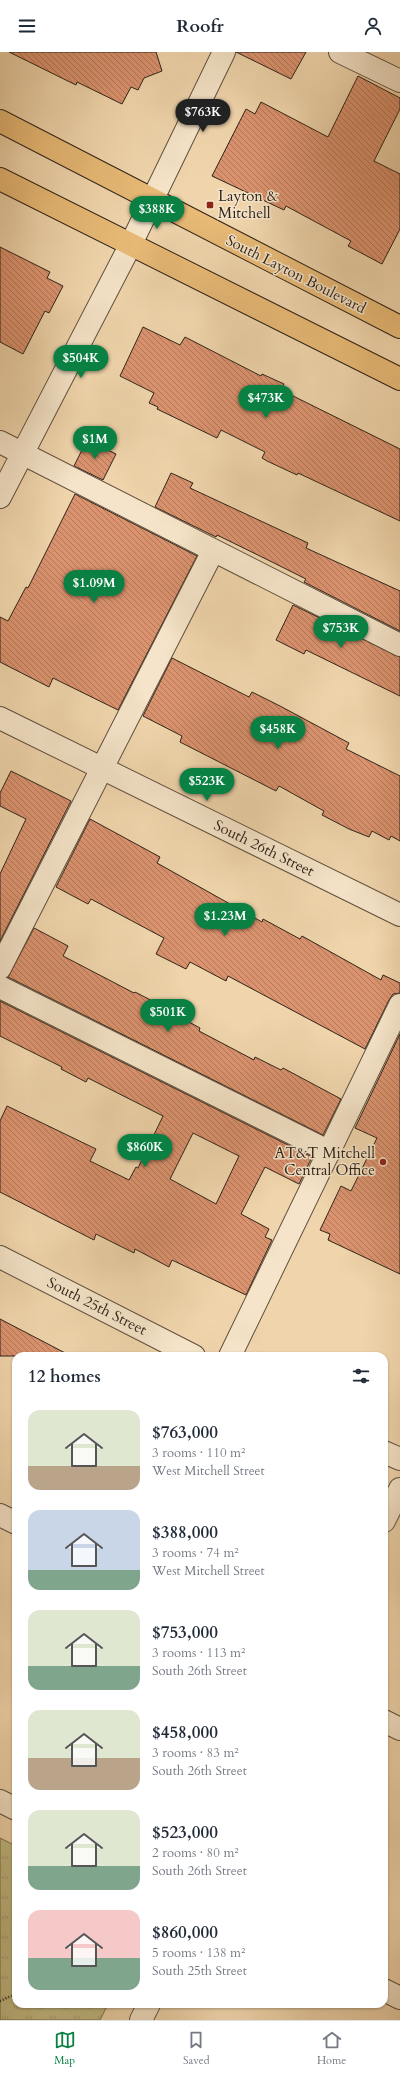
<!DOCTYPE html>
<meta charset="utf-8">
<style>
:root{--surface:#fff;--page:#f6f6f7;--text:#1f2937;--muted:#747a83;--line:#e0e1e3;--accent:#0b8043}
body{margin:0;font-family:Cardo,serif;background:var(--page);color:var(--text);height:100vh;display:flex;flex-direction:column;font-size:15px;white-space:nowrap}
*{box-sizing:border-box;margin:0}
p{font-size:13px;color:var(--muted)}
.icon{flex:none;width:22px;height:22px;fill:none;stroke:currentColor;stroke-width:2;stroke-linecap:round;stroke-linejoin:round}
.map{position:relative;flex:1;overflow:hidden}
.details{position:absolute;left:12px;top:1300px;width:376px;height:656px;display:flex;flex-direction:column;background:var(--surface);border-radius:12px;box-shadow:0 1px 3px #0004}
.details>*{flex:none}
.price{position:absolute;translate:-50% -34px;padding:0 9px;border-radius:14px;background:var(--accent);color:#fff;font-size:13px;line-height:26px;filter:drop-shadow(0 1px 2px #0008)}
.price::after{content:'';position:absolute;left:50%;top:24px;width:12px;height:9px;margin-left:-6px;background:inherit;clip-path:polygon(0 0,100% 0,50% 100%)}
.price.on{background:#222;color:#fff}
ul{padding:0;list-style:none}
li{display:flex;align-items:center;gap:12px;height:100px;padding:0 16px}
li span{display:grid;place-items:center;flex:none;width:112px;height:80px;border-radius:12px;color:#555}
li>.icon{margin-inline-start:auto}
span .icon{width:48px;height:48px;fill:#fffc;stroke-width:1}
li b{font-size:17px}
h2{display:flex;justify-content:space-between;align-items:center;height:48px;padding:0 16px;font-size:17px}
header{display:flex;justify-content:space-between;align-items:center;height:52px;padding:0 16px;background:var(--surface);font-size:18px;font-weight:700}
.menu{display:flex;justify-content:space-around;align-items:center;height:56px;border-top:1px solid var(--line);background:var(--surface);font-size:11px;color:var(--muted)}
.menu a{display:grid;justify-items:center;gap:2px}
.menu .on{color:var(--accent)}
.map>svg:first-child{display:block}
</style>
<header><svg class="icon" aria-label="menu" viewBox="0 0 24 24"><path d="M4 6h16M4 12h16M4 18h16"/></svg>Roofr<svg class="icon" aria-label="person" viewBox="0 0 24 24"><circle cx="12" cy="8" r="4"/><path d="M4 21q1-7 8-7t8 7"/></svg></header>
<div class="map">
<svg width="400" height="1968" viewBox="0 0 400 1968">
<defs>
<pattern id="park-tufts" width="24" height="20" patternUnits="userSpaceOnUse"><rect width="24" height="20" fill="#c1bb84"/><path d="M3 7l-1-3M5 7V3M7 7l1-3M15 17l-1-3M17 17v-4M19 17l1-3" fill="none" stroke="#a6a071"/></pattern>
<pattern id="building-back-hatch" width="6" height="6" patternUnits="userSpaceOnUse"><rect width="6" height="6" fill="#db936f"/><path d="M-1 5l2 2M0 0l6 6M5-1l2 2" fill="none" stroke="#b2785a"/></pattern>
</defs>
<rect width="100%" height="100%" fill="#f0d5ac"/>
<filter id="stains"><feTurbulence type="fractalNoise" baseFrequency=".005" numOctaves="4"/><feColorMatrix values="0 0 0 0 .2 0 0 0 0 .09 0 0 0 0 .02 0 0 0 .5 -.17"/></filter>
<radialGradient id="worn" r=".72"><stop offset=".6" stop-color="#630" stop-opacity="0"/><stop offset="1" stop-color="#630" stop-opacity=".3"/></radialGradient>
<path fill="url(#park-tufts)" stroke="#786f4f" d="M 0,1786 L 16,1794 L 16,1952 L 108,1952 L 100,1968 L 0,1968 Z"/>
<path fill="url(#building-back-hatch)" stroke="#2f231a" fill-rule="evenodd" d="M 9,0 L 156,0 L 162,19 L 144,26 L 138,38 L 131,35 L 122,52 L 77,30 L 76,33 Z
M 236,0 L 306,0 L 291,27 Z
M 358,24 L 400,46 L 400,57 L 374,109 L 400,122 L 400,177 L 382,212 L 348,194 L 351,189 L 286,154 L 284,158 L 212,124 L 246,57 L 255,62 L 261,50 L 328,85 Z
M 0,195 L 50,220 L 47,226 L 63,234 L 49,261 L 45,259 L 23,302 L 0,290 Z
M 143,275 L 180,293 L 185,285 L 261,324 L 262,322 L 284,332 L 281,338 L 400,397 L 400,469 L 298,421 L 297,423 L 267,409 L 262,406 L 265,400 L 221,378 L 217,386 L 157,357 L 158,355 L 149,351 L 154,341 L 120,324 Z
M 87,388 L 116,402 L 103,428 L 74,414 Z
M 171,421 L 193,431 L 190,436 L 308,491 L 306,496 L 400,539 L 400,579 L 304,530 L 306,527 L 266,507 L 217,483 L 216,485 L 155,455 Z
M 75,442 L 197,504 L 118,658 L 53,626 L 49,635 L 0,610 L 0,565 L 8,569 L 26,535 L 28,536 Z
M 293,553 L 400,605 L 400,644 L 306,598 L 304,602 L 276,588 Z
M 172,606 L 249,645 L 252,640 L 280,654 L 349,691 L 346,697 L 400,724 L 400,789 L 391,784 L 389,788 L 372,779 L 369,785 L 349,777 L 322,763 L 324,759 L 279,734 L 276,739 L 180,690 L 182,684 L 143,664 Z
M 11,719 L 71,749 L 0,889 L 0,822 L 26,767 L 0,754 L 0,741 Z
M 90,767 L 160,805 L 157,811 L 262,870 L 263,867 L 300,887 L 302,884 L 381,928 L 383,923 L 400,931 L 400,941 L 393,942 L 389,948 L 365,997 L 228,924 L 226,929 L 190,910 L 186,917 L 156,902 L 164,886 L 91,847 L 88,852 L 56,835 Z
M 34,876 L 68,894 L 63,904 L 134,941 L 135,940 L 168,957 L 167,958 L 200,976 L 199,979 L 254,1008 L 255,1005 L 281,1018 L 283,1016 L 341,1047 L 323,1083 L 8,925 Z
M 0,949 L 312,1105 L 299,1132 L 265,1115 L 241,1162 L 269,1177 L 265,1185 L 272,1188 L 246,1243 L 172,1208 L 169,1215 L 135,1197 L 134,1201 L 96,1182 L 94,1188 L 0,1140 L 0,1069 L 7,1054 L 96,1097 L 90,1109 L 129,1128 L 136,1115 L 138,1116 L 163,1064 L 88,1026 L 86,1030 L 61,1017 L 62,1015 L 0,984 ZM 193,1081 L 239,1104 L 216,1152 L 170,1127 Z
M 400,982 L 400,1222 L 328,1188 L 330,1182 L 320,1178 L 341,1134 L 351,1139 L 377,1086 L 355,1076 Z
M 0,1267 L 71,1304 L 0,1304 Z"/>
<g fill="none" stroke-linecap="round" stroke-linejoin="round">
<g stroke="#5f503e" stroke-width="24">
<path id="minor" d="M 340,0 L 400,29
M 0,390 L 400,593
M 0,445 L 131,192 L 224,0
M 0,666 L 400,863
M 0,916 L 213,499
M 0,935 L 330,1100
M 0,1205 L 194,1304
M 230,1304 L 400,953
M 384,1400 L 400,1407
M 0,1463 L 16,1471
M 384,1469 L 400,1437
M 384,1669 L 400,1677
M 0,1749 L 16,1757
M 384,1938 L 400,1946
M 141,1968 L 149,1952"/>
</g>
<g stroke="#2f231a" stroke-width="24">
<path id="major" d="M 0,69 L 400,275
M 0,127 L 400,327"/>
</g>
<path stroke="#2f231a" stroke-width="2.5" stroke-dasharray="1 2" stroke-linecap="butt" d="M 0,1949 L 16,1942"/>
<use href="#minor" stroke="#f5e4c9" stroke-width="22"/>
<use href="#major" stroke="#e8ba76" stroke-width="22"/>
</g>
<g fill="#8f2418" stroke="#f5e4c9" stroke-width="1.5">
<rect x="206" y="149" width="8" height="8" rx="2"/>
<circle cx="383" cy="1110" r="4"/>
</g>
<g text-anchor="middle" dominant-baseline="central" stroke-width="3" stroke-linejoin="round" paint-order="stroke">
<g font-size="15" fill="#2f231a" stroke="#f5e4c9" text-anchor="start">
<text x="218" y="144">Layton &amp;<tspan x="218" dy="17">Mitchell</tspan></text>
<text x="375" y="1101" text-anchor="end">AT&amp;T Mitchell<tspan x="375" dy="17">Central Office</tspan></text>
</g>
<g font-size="15" fill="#2f231a" stroke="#f5e4c9">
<text transform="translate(296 222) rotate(27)">South Layton Boulevard</text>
<text transform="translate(264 796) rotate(26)">South 26th Street</text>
<text transform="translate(97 1254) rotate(27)">South 25th Street</text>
</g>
</g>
<rect width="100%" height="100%" filter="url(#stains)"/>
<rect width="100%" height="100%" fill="url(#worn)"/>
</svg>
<b class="price on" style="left:203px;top:81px">$763K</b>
<b class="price" style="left:157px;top:178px">$388K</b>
<b class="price" style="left:81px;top:327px">$504K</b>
<b class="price" style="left:266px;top:367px">$473K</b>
<b class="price" style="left:95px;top:408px">$1M</b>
<b class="price" style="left:94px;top:552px">$1.09M</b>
<b class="price" style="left:341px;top:597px">$753K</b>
<b class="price" style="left:278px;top:698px">$458K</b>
<b class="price" style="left:207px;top:750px">$523K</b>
<b class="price" style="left:225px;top:885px">$1.23M</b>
<b class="price" style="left:168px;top:981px">$501K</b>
<b class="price" style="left:145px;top:1116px">$860K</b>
<section class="details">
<h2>12 homes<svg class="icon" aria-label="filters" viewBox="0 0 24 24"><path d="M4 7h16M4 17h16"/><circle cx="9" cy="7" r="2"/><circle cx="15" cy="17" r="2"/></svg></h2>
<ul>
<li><span style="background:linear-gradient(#dfe7d0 70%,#b9a48a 0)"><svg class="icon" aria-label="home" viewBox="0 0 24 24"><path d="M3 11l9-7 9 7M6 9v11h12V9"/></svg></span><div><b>$763,000</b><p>3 rooms · 110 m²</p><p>West Mitchell Street</p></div></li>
<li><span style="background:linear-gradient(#c9d6e8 75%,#7fa58c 0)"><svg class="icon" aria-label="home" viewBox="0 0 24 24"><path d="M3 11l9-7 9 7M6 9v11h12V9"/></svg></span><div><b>$388,000</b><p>3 rooms · 74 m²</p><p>West Mitchell Street</p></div></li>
<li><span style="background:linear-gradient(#dfe7d0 70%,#7fa58c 0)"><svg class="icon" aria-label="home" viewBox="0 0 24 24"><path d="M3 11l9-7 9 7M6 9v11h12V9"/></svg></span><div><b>$753,000</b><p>3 rooms · 113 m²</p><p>South 26th Street</p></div></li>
<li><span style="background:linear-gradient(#dfe7d0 60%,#b9a48a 0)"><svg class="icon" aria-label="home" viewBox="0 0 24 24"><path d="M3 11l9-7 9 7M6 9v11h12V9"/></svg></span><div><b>$458,000</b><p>3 rooms · 83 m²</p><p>South 26th Street</p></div></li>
<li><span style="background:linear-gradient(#dfe7d0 70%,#7fa58c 0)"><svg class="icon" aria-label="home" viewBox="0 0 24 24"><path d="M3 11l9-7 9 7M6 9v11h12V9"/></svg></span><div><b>$523,000</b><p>2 rooms · 80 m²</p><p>South 26th Street</p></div></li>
<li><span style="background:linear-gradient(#f6c9c9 60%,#7fa58c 0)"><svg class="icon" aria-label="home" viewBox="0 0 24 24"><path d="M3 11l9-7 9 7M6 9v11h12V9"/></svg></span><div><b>$860,000</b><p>5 rooms · 138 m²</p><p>South 25th Street</p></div></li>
</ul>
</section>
</div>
<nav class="menu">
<a class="on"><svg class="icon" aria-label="map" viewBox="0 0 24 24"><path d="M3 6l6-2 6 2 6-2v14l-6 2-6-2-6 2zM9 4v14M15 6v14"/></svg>Map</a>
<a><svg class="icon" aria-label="saved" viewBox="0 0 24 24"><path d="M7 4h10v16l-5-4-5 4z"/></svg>Saved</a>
<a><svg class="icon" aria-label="home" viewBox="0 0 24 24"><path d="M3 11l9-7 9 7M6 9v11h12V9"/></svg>Home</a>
</nav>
